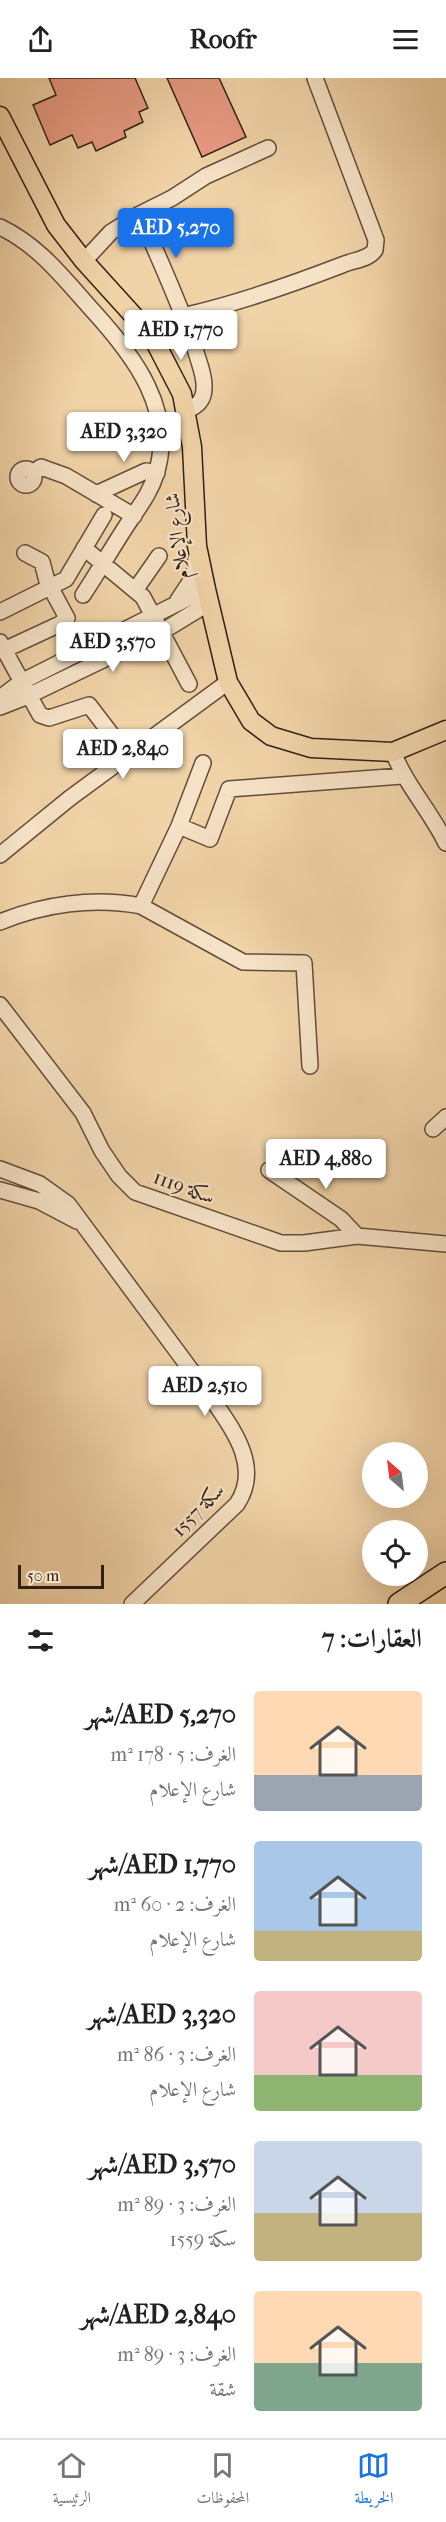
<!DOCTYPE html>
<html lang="ar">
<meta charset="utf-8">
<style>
:root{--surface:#fff;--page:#f6f6f6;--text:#222;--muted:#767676;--line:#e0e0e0;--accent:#1a73e8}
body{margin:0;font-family:"IM FELL French Canon",Amiri,serif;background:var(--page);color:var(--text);direction:rtl;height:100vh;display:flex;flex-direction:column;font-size:22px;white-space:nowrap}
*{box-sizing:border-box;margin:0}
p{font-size:20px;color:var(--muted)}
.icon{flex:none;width:33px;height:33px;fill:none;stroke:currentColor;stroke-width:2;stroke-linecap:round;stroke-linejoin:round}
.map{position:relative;height:1526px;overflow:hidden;direction:ltr}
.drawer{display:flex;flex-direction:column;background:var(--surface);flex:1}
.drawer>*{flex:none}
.needle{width:39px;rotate:332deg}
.buttons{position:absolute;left:362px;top:1364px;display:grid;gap:12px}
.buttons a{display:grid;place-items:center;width:66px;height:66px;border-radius:50%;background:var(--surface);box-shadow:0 6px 24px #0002;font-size:30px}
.scale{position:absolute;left:18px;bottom:15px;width:86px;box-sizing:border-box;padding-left:6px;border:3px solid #322015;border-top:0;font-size:16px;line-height:21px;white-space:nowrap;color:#322015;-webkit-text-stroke:4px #f6e2c6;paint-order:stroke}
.price{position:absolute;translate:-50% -51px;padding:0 14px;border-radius:6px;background:#fff;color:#222;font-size:20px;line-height:39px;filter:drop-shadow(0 2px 3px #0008)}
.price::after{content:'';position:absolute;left:50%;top:36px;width:18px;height:14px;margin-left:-9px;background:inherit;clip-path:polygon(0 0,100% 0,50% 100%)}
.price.active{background:var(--accent);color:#fff}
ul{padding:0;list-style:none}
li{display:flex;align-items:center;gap:18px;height:150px;padding:0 24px}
li span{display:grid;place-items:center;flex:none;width:168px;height:120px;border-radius:6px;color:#555}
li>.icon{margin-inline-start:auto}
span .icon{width:72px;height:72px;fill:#fffc;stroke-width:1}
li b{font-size:26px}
h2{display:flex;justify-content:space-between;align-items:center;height:72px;padding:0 24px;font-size:26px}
header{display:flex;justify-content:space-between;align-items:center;height:78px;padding:0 24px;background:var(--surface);font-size:27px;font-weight:700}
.dock{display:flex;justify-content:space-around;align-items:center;height:84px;border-top:2px solid var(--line);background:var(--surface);font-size:16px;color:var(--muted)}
.dock a{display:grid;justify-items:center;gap:3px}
.dock .active{color:var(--accent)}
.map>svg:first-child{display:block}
</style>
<header><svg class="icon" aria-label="menu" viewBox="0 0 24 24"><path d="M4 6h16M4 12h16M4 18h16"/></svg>Roofr<svg class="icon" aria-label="share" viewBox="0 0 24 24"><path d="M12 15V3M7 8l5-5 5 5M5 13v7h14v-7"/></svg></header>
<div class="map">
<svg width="446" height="1526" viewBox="0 0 446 1526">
<rect width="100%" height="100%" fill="#f1d3a8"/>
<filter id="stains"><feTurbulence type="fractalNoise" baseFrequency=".00333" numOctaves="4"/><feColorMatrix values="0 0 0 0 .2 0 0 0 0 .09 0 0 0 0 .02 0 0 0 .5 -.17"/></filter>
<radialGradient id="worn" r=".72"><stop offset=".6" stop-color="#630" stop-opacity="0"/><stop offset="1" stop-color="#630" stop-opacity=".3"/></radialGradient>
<path fill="#e89a82" stroke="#322015" stroke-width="1.5" d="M 49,0 L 135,0 L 148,30 L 139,34 L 143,44 L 124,53 L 126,59 L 96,73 L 92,64 L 78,70 L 72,57 L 50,67 L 33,27 L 56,17 Z
M 167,0 L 219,0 L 246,59 L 202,79 Z"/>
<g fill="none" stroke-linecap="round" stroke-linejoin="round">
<g stroke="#624d3a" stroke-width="18">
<path id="minor" d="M 140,136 C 159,182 181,227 196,274 C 199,285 205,298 204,310 C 204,323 197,328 186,333
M 0,149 C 40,168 65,202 94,234 C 134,278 176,333 156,396 C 150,416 138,430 127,447 C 112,470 98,494 83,517
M 84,183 L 111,154 L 138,137 L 172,120 L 206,98 L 268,70
M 182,238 C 237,226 290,207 342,187 C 353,182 368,182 375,172 L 376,162 L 315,0
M18 399a8 8 0 1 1 16 0a8 8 0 1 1-16 0Z
M 33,395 L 41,389 L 66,398 L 134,438
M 96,416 L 146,393 L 157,395
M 84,470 L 143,519 L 189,606
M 136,511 L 159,478
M 178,522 L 194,498 L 196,480
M 0,534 L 66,501 L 104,437
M 0,564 L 40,637 L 49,640 L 89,627 L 115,661
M 4,572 L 60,546 L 67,540 L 47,503 L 42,484 L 25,475
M 0,620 L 21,604 L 206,511
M 0,629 L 28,618 L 163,553 L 209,525
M 393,674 C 407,709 430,732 446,765
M 179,748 L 203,685
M 0,777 L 70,720 L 228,604
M 141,828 L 243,884 L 304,885 L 310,988
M 0,844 C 44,826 94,819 141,828 L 179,748 L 210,761 L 229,711 L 402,698
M 0,927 L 83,1035 L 102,1073 L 119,1098 L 135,1114 L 281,1165 L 304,1165 L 357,1158 L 446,1166
M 433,1051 L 446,1039
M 0,1091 L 40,1106 L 68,1126 L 208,1315 C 230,1348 263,1387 237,1426 L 132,1526
M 269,1092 L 341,1141 L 357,1158
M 0,1112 L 39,1123 L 77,1143"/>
</g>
<g stroke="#322015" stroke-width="21">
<path id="major" d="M 0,38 L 56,147 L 84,183 L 152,258 L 182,316 L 192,369 L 197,468 L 206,511 L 228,604 L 251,643 L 271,658 L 311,670 L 393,674 L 446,652"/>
</g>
<g stroke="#322015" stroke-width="24">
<path id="highway" d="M 399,1526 L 446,1495"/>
</g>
<use href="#minor" stroke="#f6e2c6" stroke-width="15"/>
<use href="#major" stroke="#f1d3a8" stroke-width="18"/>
<use href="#highway" stroke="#f1d3a8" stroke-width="21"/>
</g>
<g text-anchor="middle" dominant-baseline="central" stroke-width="4.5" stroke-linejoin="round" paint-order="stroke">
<g font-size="20" fill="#322015" stroke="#f6e2c6">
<text transform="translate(177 458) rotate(-97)">شارع الإعلام</text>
<text transform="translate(184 1109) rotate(20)">سكة 1119</text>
<text transform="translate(198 1432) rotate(-46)">سكة 1557</text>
</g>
</g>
<rect width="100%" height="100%" filter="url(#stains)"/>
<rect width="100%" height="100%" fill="url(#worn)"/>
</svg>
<div class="buttons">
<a><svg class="needle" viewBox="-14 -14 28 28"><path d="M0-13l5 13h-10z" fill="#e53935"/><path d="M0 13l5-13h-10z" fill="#767676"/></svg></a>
<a><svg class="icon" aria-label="locate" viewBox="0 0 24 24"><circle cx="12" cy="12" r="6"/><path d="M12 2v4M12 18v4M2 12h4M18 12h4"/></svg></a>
</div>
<div class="scale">50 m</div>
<b class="price active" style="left:176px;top:181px">AED 5,270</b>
<b class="price" style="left:181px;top:283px">AED 1,770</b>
<b class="price" style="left:124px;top:385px">AED 3,320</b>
<b class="price" style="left:113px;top:595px">AED 3,570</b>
<b class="price" style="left:123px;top:702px">AED 2,840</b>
<b class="price" style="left:326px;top:1112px">AED 4,880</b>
<b class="price" style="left:205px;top:1339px">AED 2,510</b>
</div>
<section class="drawer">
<h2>العقارات: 7<svg class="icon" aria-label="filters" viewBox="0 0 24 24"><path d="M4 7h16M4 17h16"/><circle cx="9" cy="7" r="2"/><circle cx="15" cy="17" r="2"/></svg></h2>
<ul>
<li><span style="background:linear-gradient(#ffd9b3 70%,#9aa5b1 0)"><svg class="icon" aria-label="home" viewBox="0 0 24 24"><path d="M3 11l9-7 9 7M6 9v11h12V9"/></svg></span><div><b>AED 5,270/شهر</b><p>الغرف: 5 · 178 m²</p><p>شارع الإعلام</p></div></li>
<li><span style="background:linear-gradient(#a9c7e8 75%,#c2b280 0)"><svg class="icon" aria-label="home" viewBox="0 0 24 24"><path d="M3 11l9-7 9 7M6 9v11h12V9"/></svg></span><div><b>AED 1,770/شهر</b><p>الغرف: 2 · 60 m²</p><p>شارع الإعلام</p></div></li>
<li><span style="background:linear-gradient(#f6c9c9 70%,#8fb573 0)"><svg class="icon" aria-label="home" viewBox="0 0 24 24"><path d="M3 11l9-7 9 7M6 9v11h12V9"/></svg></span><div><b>AED 3,320/شهر</b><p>الغرف: 3 · 86 m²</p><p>شارع الإعلام</p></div></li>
<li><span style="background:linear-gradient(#c9d6e8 60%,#c2b280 0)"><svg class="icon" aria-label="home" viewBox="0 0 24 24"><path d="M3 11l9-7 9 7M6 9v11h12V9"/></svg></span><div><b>AED 3,570/شهر</b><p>الغرف: 3 · 89 m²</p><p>سكة 1559</p></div></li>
<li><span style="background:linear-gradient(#ffd9b3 60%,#7fa58c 0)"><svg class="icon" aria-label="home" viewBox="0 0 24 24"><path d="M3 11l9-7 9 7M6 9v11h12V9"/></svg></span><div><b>AED 2,840/شهر</b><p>الغرف: 3 · 89 m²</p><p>شقة</p></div></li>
</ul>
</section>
<nav class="dock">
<a class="active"><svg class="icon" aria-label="map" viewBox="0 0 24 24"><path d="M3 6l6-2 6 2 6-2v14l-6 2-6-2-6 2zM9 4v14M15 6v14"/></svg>الخريطة</a>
<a><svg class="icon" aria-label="saved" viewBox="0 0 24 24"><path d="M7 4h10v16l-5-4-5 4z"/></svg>المحفوظات</a>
<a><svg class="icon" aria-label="home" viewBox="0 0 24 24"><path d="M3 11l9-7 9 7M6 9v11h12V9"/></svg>الرئيسية</a>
</nav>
